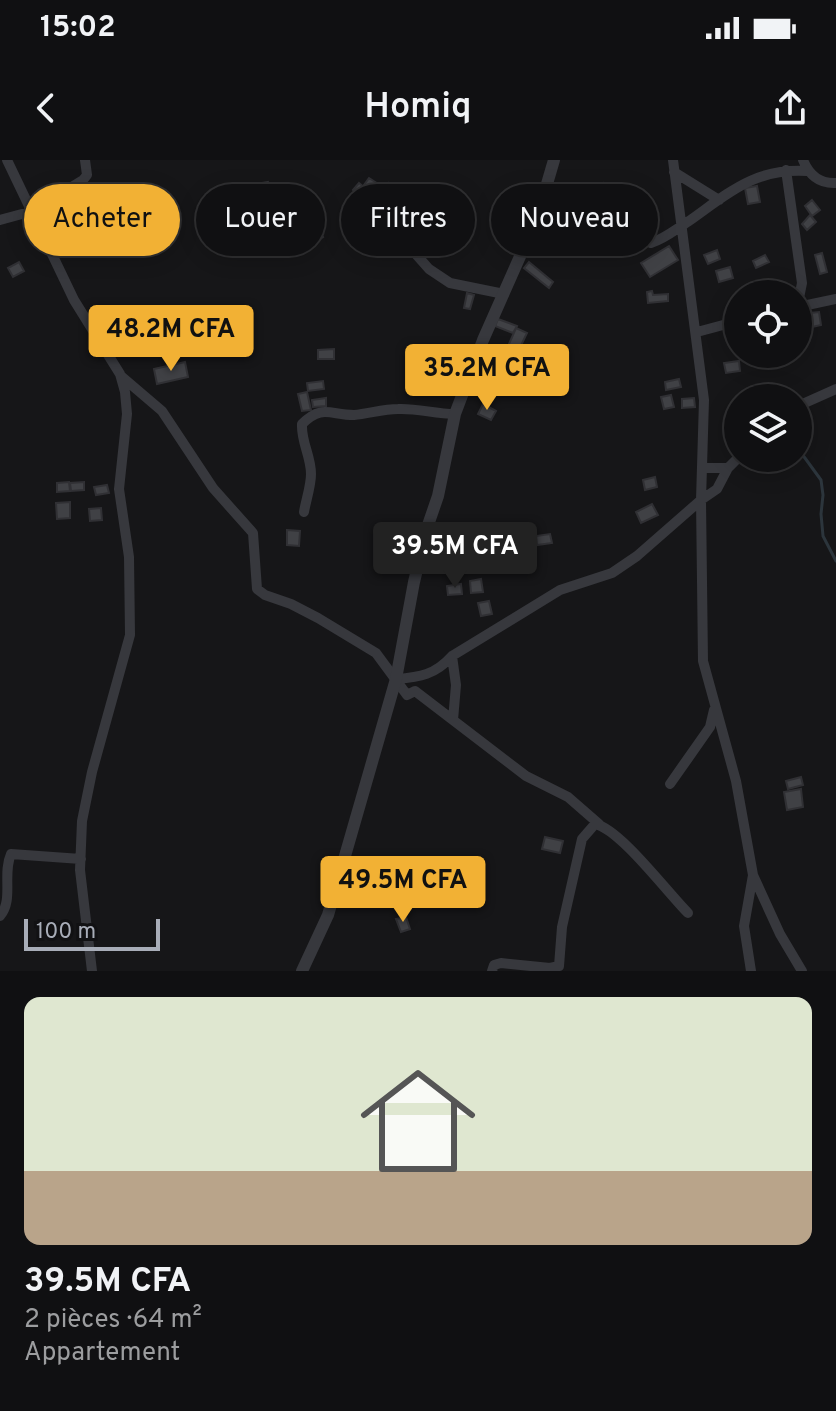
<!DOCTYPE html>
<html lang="fr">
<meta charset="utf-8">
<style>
:root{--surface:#101012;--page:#1e1e20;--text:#f1f3f6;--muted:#9c9d9f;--line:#303032;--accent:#f2b134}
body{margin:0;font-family:Overpass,sans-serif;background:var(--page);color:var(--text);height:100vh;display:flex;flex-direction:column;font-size:30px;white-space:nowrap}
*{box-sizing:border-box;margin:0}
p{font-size:26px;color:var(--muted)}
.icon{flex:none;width:44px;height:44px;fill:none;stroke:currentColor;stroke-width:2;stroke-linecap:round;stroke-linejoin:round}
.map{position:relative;height:811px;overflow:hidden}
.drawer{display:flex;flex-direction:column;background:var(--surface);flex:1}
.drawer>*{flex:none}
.banner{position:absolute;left:24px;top:24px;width:788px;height:72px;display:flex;gap:16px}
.tools{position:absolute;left:724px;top:120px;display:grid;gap:16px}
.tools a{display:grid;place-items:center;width:88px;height:88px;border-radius:50%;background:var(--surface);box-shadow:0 4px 20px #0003,0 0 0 2px var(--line);font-size:40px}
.scale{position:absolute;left:24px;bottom:20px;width:136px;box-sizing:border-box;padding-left:8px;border:4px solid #a8adb8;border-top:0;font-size:22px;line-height:28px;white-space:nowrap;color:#a8adb8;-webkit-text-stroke:6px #111113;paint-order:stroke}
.price{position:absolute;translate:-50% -68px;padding:0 18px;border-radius:8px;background:var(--accent);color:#111;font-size:26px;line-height:52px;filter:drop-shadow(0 2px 4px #0008)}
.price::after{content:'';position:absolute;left:50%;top:48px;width:24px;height:18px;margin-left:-12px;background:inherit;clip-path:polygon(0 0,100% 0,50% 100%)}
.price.on{background:#222;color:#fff}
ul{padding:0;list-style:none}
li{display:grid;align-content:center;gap:16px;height:424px;padding:0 24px}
li span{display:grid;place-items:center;height:248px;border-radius:16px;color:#555}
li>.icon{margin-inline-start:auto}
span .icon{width:144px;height:144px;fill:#fffc;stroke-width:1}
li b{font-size:34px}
.tag{padding:0 28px;border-radius:36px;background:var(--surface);box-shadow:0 4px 20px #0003,0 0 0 2px var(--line);font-size:28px;line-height:72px}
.tag.on{background:var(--accent);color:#111}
.status{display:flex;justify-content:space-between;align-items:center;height:56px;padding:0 40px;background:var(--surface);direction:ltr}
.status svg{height:22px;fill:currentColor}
header{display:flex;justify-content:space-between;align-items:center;height:104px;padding:0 24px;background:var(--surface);font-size:36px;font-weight:600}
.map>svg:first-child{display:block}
</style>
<div class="status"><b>15:02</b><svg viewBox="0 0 49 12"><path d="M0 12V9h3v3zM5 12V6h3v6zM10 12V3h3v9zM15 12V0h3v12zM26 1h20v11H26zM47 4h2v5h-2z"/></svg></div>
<header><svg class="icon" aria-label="back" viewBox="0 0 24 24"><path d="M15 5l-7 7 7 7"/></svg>Homiq<svg class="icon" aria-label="share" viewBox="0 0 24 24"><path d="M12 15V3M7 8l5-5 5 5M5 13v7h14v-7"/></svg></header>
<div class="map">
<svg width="836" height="811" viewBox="0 0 836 811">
<rect width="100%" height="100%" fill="#161618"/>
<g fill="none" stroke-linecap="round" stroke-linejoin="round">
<path stroke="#2c353c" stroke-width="3" d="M 802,294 L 821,320 L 823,335 L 821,354 L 823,376 L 836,401"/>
</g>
<path fill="#404145" stroke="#303034" stroke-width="2" d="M 369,18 L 383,27 L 379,34 L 364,25 Z
M 268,22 L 270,31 L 258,33 L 256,24 Z
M 359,23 L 376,37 L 369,45 L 353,30 Z
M 389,23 L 402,32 L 396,40 L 383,32 Z
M 604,23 L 617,25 L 615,35 L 602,33 Z
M 757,26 L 760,42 L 748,44 L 745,28 Z
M 812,40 L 820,50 L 812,56 L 805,46 Z
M 285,41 L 292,48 L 283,57 L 276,49 Z
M 520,52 L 527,55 L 520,67 L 513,64 Z
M 396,54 L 407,64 L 400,71 L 389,61 Z
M 810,55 L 816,62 L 807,70 L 802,64 Z
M 411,64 L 422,72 L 415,82 L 404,75 Z
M 573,66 L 587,70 L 585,78 L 571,74 Z
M 318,70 L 323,77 L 312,85 L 307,77 Z
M 669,86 L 678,100 L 650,117 L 641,103 Z
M 717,90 L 720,99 L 708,104 L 704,95 Z
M 822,93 L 827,112 L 820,114 L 815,95 Z
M 765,95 L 769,102 L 756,108 L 753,101 Z
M 19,102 L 24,111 L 13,117 L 8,108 Z
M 529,102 L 553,122 L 549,128 L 524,108 Z
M 730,107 L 733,118 L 719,122 L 716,111 Z
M 652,131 L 653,135 L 668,134 L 668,141 L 648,143 L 647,132 Z
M 467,133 L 474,135 L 470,149 L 464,148 Z
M 819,152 L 821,165 L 812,167 L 810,153 Z
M 498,159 L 517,166 L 513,173 L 495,166 Z
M 516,168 L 527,173 L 515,198 L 505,193 Z
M 334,189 L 334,199 L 318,199 L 318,190 Z
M 739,201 L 740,211 L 726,213 L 724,203 Z
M 185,202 L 188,217 L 157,224 L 154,209 Z
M 679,219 L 681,227 L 666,230 L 665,222 Z
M 323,221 L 324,229 L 308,231 L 307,223 Z
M 307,232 L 311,250 L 302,251 L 298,234 Z
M 671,235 L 674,247 L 664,249 L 661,237 Z
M 326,238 L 326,246 L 313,247 L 312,240 Z
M 694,238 L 695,247 L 682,248 L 682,239 Z
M 483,244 L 496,251 L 491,260 L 478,254 Z
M 655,317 L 657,327 L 645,330 L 643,320 Z
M 69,322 L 70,331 L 57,332 L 57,323 Z
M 84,322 L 84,330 L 71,331 L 70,323 Z
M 107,325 L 109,333 L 96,335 L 94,327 Z
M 70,342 L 70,358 L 57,359 L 56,343 Z
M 652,344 L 658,355 L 641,363 L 636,352 Z
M 101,348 L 102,360 L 90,361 L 89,349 Z
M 287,370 L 300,371 L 299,386 L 287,385 Z
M 550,374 L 552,383 L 537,385 L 536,376 Z
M 474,395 L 477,408 L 468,410 L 466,397 Z
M 454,400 L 455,411 L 443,412 L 442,401 Z
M 481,419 L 483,432 L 471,433 L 470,421 Z
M 461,424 L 462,434 L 448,435 L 447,426 Z
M 489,441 L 492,454 L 481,456 L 478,443 Z
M 801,617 L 803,625 L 788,629 L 786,621 Z
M 801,629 L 803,647 L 787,650 L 784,632 Z
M 545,677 L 563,681 L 560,693 L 542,689 Z
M 406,757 L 410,769 L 401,772 L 396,759 Z"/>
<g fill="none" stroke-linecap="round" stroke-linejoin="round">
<path stroke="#37383d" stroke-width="10" d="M 7,0 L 74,140 L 120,214 L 125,232 L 127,254 L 119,329 L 129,397 L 130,475 L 92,612 L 82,661 L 80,710 L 92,811
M 673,0 L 704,240 L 701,340 L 703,501 L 736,621 L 753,715 L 780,774 L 802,811
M 803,0 C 809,15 819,24 836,23
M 786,10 L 802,123 L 798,143
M 674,12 L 719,40
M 544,35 L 587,49 L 651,83 C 666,78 676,69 689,61 C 730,32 755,8 807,11
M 376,41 L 377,60 L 381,68 L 399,75 L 429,109 L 450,123 L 504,134
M 0,60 L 33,51 L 83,20 L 87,15 L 85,0
M 798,147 L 836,139
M 697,172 L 738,161
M 121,216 L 162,251 L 213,328 L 253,373 L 257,429 L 265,435 L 291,444 L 318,458 L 376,493 L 407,535 L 415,531 L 526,616 L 568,637 L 599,664
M 798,246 L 836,229
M 703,308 L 728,308
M 304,352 C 306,340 311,326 311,314 C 311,296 301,282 302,264 C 322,244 330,255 354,255 C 368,254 383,249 398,249 C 417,248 435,254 455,254
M 452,496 L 456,525 L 453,560
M 396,519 C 420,517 435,515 452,496 L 560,430 L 612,413 L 637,396 L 701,340 L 717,329 L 728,308 L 738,298
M 670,624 L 710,567 L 714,550
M 0,756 C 14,740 2,714 11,694 L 81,699
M 492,811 L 494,805 L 501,803 L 550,808 L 559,806 L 562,767 L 582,679 L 595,664 C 620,669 667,732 688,753
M 751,811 L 744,766 L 753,715"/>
<path stroke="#37383d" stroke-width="12" d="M 302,811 L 328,755 L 396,519 L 414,422 L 427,368 L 438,336 L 455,254 L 483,180 L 537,58 L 554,0"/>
</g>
</svg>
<div class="tools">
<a><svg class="icon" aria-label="locate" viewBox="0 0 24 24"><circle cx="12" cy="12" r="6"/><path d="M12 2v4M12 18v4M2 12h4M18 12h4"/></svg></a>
<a><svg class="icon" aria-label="layers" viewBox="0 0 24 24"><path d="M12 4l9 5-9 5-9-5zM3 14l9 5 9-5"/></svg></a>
</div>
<div class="scale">100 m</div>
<b class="price" style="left:171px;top:213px">48.2M CFA</b>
<b class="price" style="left:487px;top:252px">35.2M CFA</b>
<b class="price on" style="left:455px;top:430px">39.5M CFA</b>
<b class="price" style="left:403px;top:764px">49.5M CFA</b>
<div class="banner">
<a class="tag on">Acheter</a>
<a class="tag">Louer</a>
<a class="tag">Filtres</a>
<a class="tag">Nouveau</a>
</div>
</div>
<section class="drawer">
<ul>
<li><span style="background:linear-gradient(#dfe7d0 70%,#b9a48a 0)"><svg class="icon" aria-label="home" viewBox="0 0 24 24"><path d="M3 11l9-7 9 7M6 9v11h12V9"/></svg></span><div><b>39.5M CFA</b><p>2 pièces · 64 m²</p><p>Appartement</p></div></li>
</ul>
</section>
